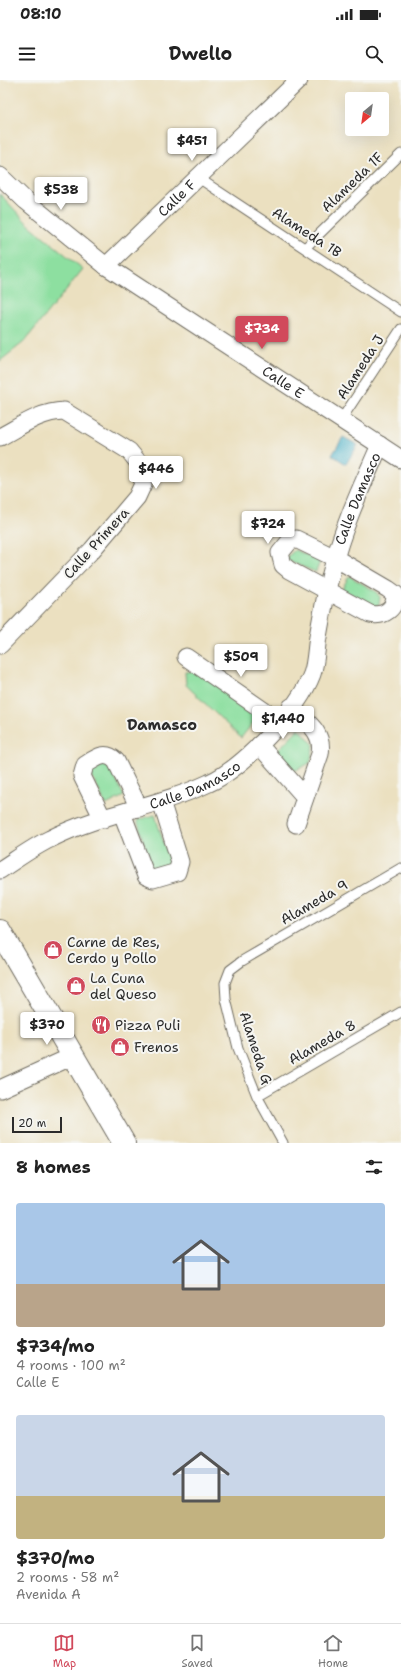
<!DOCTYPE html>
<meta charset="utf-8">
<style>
:root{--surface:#fff;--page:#f6f6f6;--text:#222;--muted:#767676;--line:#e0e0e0;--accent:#d1495b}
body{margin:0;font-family:"Shantell Sans",sans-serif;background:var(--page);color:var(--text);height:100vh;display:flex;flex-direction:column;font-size:15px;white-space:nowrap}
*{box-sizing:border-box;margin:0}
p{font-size:13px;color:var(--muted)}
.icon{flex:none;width:22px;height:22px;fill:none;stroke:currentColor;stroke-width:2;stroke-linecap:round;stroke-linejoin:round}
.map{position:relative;height:1063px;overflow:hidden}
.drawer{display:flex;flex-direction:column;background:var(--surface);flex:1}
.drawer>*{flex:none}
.needle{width:26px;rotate:209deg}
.fabs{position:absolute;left:345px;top:12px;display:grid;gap:8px}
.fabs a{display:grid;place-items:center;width:44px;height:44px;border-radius:4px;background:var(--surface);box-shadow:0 4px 16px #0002;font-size:20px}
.scale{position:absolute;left:12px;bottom:10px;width:50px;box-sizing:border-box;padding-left:4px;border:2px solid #2b2b2b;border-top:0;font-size:11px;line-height:14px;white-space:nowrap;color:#2b2b2b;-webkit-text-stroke:3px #f6f6f2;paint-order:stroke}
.price{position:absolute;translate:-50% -34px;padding:0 9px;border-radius:4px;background:#fff;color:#222;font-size:13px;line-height:26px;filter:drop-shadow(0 1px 2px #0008)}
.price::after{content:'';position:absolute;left:50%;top:24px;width:12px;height:9px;margin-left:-6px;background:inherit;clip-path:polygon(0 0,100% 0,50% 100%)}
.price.on{background:var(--accent);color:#fff}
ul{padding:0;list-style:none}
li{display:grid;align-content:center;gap:8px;height:212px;padding:0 16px}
li span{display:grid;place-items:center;height:124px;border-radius:4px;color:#555}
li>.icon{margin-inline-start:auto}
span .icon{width:72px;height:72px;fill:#fffc;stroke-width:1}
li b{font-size:17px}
h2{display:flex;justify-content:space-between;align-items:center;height:48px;padding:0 16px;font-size:17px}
.status{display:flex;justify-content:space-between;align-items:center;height:28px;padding:0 20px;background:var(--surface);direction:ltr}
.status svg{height:11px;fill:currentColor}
header{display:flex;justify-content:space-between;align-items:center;height:52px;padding:0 16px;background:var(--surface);font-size:18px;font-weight:700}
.tabs{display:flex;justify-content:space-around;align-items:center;height:56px;border-top:1px solid var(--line);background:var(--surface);font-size:11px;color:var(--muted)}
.tabs a{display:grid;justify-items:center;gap:2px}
.tabs .on{color:var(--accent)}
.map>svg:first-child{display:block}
</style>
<div class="status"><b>08:10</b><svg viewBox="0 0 49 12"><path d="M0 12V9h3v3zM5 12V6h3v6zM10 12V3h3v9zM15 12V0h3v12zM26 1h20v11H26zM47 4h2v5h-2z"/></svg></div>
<header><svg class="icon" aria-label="menu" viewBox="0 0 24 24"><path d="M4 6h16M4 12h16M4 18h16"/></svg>Dwello<svg class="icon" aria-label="search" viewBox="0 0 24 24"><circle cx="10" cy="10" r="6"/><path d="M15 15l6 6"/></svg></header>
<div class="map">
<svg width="401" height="1063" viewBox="0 0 401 1063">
<rect width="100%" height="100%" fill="#f6f6f2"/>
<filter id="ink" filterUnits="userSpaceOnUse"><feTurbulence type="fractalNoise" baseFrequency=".025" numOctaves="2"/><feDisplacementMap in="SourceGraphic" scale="8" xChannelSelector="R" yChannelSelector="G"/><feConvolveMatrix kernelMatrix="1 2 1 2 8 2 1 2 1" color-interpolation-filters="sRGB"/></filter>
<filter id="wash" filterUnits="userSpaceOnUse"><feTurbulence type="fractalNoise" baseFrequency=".012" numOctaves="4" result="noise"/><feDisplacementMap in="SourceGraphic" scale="16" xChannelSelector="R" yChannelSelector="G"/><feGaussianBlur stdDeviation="0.9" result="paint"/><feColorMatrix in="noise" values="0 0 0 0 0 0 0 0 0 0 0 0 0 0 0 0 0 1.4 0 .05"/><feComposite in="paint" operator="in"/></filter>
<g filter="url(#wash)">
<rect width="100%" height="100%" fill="#ebe0c0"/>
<path fill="#8ddfa0" stroke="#5c8566" d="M 0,114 L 27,143 L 83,189 L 24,262 L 0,281 Z
M 295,470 L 320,481 L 316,492 L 288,481 L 288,476 Z
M 349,496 L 375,511 L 380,517 L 379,525 L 374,527 L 342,509 Z
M 197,591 L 259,635 L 241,658 L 186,605 L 185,592 Z
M 299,648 L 314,665 L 310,683 L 294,691 L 277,671 Z
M 107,682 L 124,716 L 106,725 L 89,691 Z
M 155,735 L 171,786 L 152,792 L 137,740 Z"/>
<path fill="#47afc6" stroke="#396d78" d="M 343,357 L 358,365 L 346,384 L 332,375 Z"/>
</g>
<g filter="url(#ink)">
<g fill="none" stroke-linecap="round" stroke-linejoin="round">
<g stroke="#6e6a5f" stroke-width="11">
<path id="service" d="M 197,97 L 401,232
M 305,168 L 401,74
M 341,340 L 401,249
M 257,1016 L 401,932
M 283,1063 L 257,1016 L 238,968 L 226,919 L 225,903 L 230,890 L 242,881 L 401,788"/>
</g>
<g stroke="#6e6a5f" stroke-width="19">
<g id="minor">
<path id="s1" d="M 0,96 L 26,121 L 106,186 L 401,379"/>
<path id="s2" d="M 106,186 L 299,0"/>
<path d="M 0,357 C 21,346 39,332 64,331 L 129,371 L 138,382 L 142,391 L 143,404 L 137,417 L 92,470 L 0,565"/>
<path d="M 296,459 L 335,478 L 388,509 L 395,514 C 396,529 384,537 370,534 L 289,490 L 283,485 L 280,473 L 289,462 Z"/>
<path d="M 186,577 L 280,642"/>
<path d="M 291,627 C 306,642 324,651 320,674 L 296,744"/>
<path d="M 259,665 L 305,717"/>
<path d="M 122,733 L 146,796 L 153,799 L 177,792 L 180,782 L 161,721"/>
<path d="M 103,739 L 82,696 L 85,685 C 96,678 105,670 116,681 L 139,728"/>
<path id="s3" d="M 0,790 C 17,779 33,767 50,759 C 101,733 158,727 209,703 C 243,688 299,629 312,594 C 316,583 316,568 318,557 C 322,534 326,512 332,490 C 343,446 362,406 380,365"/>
<path d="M 0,1009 L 73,976"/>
</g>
</g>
<g stroke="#6e6a5f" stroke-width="24">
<path id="tertiary" d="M 0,851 L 124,1063"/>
</g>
<use href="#service" stroke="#fff" stroke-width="9"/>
<use href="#minor" stroke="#fff" stroke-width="17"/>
<use href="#tertiary" stroke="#fff" stroke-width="22"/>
</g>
</g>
<defs>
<g id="shop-disc" transform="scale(1)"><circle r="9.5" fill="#d1495b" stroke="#f6f6f2"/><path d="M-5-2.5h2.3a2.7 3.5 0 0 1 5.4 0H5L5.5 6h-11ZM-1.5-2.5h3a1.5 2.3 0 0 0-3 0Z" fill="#fff"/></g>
<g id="restaurant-disc" transform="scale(1)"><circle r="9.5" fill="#d1495b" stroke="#f6f6f2"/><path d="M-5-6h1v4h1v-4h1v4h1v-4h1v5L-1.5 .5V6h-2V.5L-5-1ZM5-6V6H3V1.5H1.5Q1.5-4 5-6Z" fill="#fff"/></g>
</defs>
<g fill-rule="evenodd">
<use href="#shop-disc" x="53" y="870"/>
<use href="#shop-disc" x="76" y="906"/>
<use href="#restaurant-disc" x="101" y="945"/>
<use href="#shop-disc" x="120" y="967"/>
</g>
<g text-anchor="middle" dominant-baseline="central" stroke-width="4" stroke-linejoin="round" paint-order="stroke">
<g font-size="14" fill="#2b2b2b" stroke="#f6f6f2">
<text transform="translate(352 102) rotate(-44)">Alameda 1F</text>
<text stroke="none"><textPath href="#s2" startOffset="98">Calle F</textPath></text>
<text transform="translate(307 152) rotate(33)">Alameda 1B</text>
<text transform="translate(360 287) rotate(-57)">Alameda J</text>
<text stroke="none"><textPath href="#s1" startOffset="351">Calle E</textPath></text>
<text stroke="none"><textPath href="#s3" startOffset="562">Calle Damasco</textPath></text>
<text transform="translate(96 463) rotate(-48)">Calle Primera</text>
<text stroke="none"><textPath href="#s3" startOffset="214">Calle Damasco</textPath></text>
<text transform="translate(314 822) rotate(-30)">Alameda 9</text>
<text transform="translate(322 962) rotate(-30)">Alameda 8</text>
<text transform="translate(256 968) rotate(72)">Alameda G</text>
</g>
<g font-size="14" fill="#2b2b2b" stroke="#f6f6f2" text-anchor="start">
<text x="67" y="862">Carne de Res,<tspan x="67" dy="16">Cerdo y Pollo</tspan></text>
<text x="90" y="898">La Cuna<tspan x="90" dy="16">del Queso</tspan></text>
<text x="115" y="945">Pizza Puli</text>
<text x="134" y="967">Frenos</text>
</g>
<g font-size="15" font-weight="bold" fill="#2b2b2b" stroke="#f6f6f2">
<text x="162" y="645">Damasco</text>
</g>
</g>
</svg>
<div class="fabs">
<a><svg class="needle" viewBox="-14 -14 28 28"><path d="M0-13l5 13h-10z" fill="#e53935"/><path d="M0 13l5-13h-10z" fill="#767676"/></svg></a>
</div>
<div class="scale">20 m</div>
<b class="price" style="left:192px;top:82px">$451</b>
<b class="price" style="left:61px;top:131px">$538</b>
<b class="price on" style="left:262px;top:270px">$734</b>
<b class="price" style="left:156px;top:410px">$446</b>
<b class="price" style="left:268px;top:465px">$724</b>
<b class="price" style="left:241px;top:598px">$509</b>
<b class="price" style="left:283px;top:660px">$1,440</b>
<b class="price" style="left:47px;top:966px">$370</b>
</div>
<section class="drawer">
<h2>8 homes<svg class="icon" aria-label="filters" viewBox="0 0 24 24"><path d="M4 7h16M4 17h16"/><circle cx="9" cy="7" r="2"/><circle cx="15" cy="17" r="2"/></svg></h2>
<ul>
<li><span style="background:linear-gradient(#a9c7e8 65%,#b9a48a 0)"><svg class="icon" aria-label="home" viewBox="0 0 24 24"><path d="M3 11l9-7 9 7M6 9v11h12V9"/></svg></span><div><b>$734/mo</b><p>4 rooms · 100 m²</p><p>Calle E</p></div></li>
<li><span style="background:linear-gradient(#c9d6e8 65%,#c2b280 0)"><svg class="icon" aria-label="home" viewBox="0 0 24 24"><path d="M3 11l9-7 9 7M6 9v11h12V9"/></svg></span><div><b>$370/mo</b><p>2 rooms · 58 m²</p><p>Avenida A</p></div></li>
</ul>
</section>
<nav class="tabs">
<a class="on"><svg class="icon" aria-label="map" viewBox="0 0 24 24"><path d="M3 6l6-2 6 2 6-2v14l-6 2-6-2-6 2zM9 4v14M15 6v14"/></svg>Map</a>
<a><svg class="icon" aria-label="saved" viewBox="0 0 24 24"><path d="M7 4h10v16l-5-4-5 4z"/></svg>Saved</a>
<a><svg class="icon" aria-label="home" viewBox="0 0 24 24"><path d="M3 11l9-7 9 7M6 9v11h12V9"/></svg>Home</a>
</nav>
